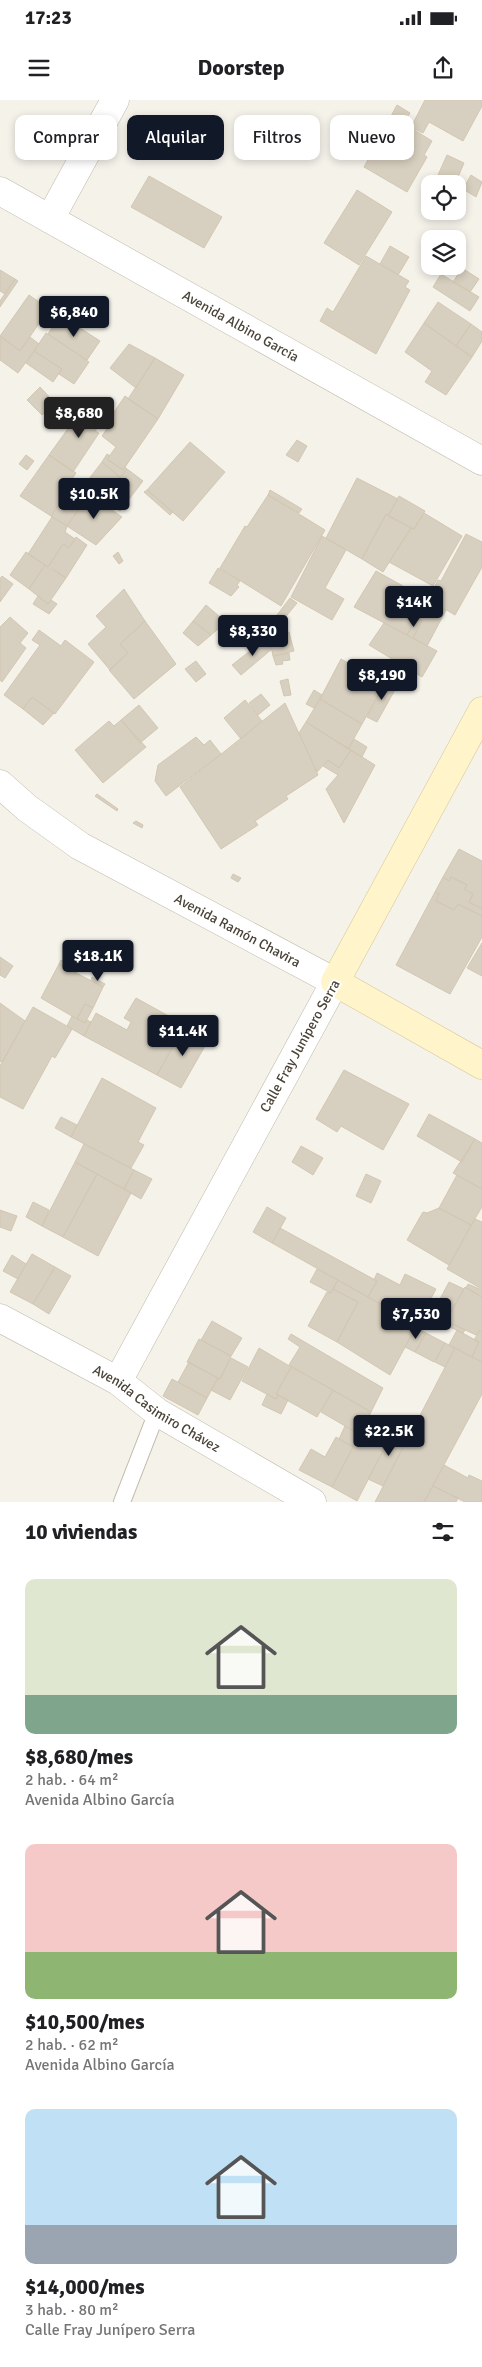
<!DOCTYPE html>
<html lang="es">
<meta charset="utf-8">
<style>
:root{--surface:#fff;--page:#f6f6f6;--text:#202124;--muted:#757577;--accent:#111827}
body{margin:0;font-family:Signika,sans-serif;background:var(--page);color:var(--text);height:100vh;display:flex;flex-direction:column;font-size:19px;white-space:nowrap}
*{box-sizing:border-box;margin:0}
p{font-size:16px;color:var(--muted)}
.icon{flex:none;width:28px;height:28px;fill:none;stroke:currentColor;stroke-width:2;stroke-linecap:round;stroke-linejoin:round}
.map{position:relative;height:1402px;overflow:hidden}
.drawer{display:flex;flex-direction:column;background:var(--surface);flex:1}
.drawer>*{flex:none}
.hud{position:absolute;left:15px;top:15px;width:452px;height:45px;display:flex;gap:10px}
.tools{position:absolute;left:421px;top:75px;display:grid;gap:10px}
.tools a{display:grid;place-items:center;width:45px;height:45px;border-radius:10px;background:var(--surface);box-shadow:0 2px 8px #0003;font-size:25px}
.price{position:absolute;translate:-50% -42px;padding:0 11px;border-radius:5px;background:var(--accent);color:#fff;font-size:16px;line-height:32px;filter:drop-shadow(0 1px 2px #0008)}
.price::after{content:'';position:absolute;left:50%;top:30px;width:15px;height:11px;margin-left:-8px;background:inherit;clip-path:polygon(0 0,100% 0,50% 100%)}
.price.active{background:#222;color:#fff}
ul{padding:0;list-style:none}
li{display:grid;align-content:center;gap:10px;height:265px;padding:0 25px}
li span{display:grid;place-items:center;height:155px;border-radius:10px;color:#555}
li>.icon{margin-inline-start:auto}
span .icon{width:90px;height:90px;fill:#fffc;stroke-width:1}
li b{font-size:21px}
h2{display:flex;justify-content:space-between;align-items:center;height:60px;padding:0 25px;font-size:21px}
.chip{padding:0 18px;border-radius:10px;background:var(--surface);box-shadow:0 2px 8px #0003;font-size:18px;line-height:45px}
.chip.active{background:var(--accent);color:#fff}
.status{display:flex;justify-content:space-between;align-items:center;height:35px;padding:0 25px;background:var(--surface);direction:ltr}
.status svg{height:14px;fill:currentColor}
header{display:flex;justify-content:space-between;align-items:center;height:65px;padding:0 25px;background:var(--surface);font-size:22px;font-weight:700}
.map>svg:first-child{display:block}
</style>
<div class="status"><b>17:23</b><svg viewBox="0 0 49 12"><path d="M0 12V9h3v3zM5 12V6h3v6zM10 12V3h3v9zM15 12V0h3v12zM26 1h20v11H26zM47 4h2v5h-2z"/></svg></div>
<header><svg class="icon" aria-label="menu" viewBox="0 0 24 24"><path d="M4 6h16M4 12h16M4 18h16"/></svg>Doorstep<svg class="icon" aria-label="share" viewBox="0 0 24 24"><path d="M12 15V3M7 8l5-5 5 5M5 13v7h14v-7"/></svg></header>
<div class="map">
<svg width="482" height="1402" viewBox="0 0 482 1402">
<rect width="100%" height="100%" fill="#f5f2ea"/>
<path fill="#d7cfbf" stroke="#d2c7b2" d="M 425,0 L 482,0 L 482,6 L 463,41 L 429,22 L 423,33 L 411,27 Z
M 397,5 L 410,13 L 403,23 L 432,41 L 424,55 L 427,57 L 407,92 L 364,67 Z
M 447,55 L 464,63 L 455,84 L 434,84 Z
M 471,75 L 482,82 L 476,97 L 463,89 Z
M 149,76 L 222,117 L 204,148 L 131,107 Z
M 357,90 L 392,112 L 359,165 L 324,143 Z
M 390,146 L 409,157 L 398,175 L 380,164 Z
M 430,151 L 430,166 L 443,166 L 441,174 L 424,163 Z
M 366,156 L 409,181 L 405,187 L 410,190 L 376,254 L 320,221 L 327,208 L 333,212 Z
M 462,168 L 479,179 L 470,192 L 453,182 Z
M 0,170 L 15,179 L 5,194 L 0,191 Z
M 441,174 L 479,197 L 470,211 L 433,187 Z
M 15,179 L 18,181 L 0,207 L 0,201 Z
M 29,195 L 49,209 L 20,251 L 0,236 Z
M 438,202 L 471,224 L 456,246 L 424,223 Z
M 60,215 L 100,241 L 87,260 L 48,234 Z
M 424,223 L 472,257 L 446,295 L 425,282 L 432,271 L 405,252 Z
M 471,224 L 482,232 L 482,241 L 472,257 L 456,246 Z
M 46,233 L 89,262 L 74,284 L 59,274 L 62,269 L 34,251 Z
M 0,236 L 20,251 L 30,237 L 39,244 L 18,273 L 0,260 Z
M 129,244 L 155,258 L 136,288 L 110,268 Z
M 34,251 L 62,269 L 53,282 L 26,263 Z
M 155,258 L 184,275 L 158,319 L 128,299 Z
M 40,287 L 55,303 L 42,315 L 27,300 Z
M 125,296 L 158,319 L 123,370 L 107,359 L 116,347 L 102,336 L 113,320 L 110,318 Z
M 93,303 L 108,313 L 95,331 L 99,333 L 73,372 L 49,355 L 72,323 L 77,326 Z
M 297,340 L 307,346 L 298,362 L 286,355 Z
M 190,342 L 225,372 L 183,421 L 147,390 Z
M 107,354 L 110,356 L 107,359 L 123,370 L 125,367 L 127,369 L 120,377 L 102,362 Z
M 26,355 L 34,361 L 27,370 L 19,364 Z
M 49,355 L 76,373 L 64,391 L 67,393 L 51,416 L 20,396 Z
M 102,362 L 120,377 L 104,398 L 85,384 Z
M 127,369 L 143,381 L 120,411 L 104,398 Z
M 357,378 L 398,399 L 388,416 L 386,414 L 362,459 L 326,438 Z
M 72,379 L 90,393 L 67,426 L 51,416 L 67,393 L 64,391 Z
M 147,390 L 154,396 L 173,412 L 170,415 L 144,392 Z
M 270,390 L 302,409 L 299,413 L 268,395 Z
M 89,394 L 122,417 L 96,445 L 67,426 Z
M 268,395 L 325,430 L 281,506 L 220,468 L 245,426 L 247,427 Z
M 399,396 L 425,411 L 414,429 L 388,416 Z
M 424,413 L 462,436 L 433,486 L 389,462 L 411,428 L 414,429 Z
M 386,414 L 411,428 L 383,472 L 362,459 Z
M 52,417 L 67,426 L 65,432 L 75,439 L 69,448 L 63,444 L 48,467 L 28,454 Z
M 466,434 L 482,442 L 482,467 L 455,515 L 428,499 L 438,480 L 441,481 Z
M 322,436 L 346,450 L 325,488 L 344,499 L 332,520 L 291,497 Z
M 76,437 L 87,445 L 66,478 L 49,466 L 63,444 L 69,448 Z
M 26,452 L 45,465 L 29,489 L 10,475 Z
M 118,452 L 123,461 L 119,464 L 113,456 Z
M 45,465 L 66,478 L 48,504 L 29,489 Z
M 218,468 L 240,481 L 237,485 L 239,487 L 231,496 L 209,483 Z
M 376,471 L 446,510 L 427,546 L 413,538 L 422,521 L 416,518 L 407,535 L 354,507 Z
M 2,476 L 13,484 L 0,502 L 0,479 Z
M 124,489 L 145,521 L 120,544 L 128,553 L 110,570 L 88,544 L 106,527 L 96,516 Z
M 38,496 L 48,504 L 51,500 L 57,504 L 49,514 L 33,504 Z
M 290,498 L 297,503 L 269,537 L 267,528 Z
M 206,505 L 226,522 L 211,535 L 193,521 Z
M 10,517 L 28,533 L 20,543 L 26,548 L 2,582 L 0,580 L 0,527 Z
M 416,518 L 422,521 L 413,538 L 407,535 Z
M 145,521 L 176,564 L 134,599 L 109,570 L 128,553 L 120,544 Z
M 193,521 L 211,535 L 198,546 L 183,533 Z
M 384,523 L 437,551 L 422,577 L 369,545 Z
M 39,530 L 61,546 L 65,540 L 94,562 L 55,614 L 32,597 L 23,609 L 4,595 L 40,545 L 32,540 Z
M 289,532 L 294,551 L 273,556 L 269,537 Z
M 270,539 L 272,549 L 241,575 L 232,565 L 264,540 Z
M 289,553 L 290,560 L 282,561 L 283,564 L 276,565 L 273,556 Z
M 341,559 L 385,583 L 362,624 L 320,599 Z
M 196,561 L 206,574 L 196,582 L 185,569 Z
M 288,579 L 291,595 L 284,596 L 280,581 Z
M 385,580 L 397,586 L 377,622 L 367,617 L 385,583 Z
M 314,590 L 322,595 L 314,608 L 306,604 Z
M 261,594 L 270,605 L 258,615 L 249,603 Z
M 32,597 L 54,613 L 43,625 L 23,609 Z
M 320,599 L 362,624 L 348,649 L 306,622 Z
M 245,600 L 262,621 L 241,639 L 224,618 Z
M 285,603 L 318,675 L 286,696 L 288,699 L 255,721 L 258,725 L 221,749 L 180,687 Z
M 139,605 L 158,628 L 140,643 L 121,620 Z
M 121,620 L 146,647 L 103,683 L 75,650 L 109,621 L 114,626 Z
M 306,622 L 351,650 L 339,668 L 328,660 L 317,672 L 299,633 Z
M 196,637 L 204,645 L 210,640 L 221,654 L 166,696 L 155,681 L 158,665 Z
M 354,639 L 367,647 L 362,657 L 348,649 Z
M 351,650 L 375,665 L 344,723 L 326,689 L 338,675 L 323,666 L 328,660 L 339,668 Z
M 97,694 L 118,709 L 117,711 L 95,696 Z
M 136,721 L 143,725 L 142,728 L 133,723 Z
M 459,749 L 482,761 L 482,809 L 469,802 L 473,794 L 464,789 L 467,785 L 451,777 L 449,781 L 443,777 Z
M 233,774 L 241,778 L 238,782 L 231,778 Z
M 443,777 L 449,781 L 451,777 L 467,785 L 464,789 L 473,794 L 469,802 L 482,809 L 482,816 L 458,804 L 454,810 L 436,801 L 439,794 L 435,792 Z
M 435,792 L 439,794 L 436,801 L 454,810 L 458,804 L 482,816 L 482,837 L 450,894 L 396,865 Z
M 482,843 L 482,876 L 467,868 Z
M 0,857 L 13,866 L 5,878 L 0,875 Z
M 61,860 L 78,868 L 76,873 L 59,864 Z
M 59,864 L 103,887 L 93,908 L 85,904 L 77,919 L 41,898 Z
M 92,877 L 105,884 L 103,887 L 91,880 Z
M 136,898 L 185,925 L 157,975 L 84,936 L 96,913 L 127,930 L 131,922 L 124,918 Z
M 0,903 L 25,921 L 3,961 L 0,962 Z
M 85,904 L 93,908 L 85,923 L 77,919 Z
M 33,907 L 72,929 L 55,958 L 52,956 L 23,1009 L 0,997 L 0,966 Z
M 72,916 L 85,923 L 87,920 L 91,922 L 84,936 L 67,926 Z
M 185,925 L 209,939 L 181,988 L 157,975 Z
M 344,970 L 409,1004 L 383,1050 L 341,1026 L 337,1032 L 316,1019 Z
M 102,978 L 156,1008 L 138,1042 L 144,1045 L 131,1068 L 71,1037 Z
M 429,1014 L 475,1039 L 462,1062 L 417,1036 Z
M 61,1017 L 77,1025 L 71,1037 L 55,1028 Z
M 475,1039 L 482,1043 L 482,1089 L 453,1073 Z
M 84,1044 L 134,1070 L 124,1089 L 75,1062 Z
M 301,1046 L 323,1058 L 313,1075 L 292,1062 Z
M 75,1062 L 97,1074 L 63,1137 L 42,1126 Z
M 134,1070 L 152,1079 L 141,1099 L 124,1089 Z
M 97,1074 L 131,1093 L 98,1156 L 63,1137 Z
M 366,1074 L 381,1081 L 371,1103 L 356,1096 Z
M 457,1075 L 482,1089 L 482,1107 L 471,1125 L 439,1108 Z
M 33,1102 L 49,1110 L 42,1126 L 26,1117 Z
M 267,1107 L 286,1118 L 272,1143 L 253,1132 Z
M 439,1108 L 471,1125 L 449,1165 L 407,1140 L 423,1112 L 427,1113 Z
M 0,1110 L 17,1116 L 11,1131 L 0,1127 Z
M 475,1119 L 482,1122 L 482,1189 L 447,1169 Z
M 280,1128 L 377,1181 L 368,1197 L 272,1143 Z
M 32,1154 L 55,1167 L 33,1204 L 10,1192 Z
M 12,1155 L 26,1164 L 18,1179 L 3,1171 Z
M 55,1167 L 71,1176 L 49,1214 L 33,1204 Z
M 317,1169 L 338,1180 L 331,1193 L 310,1182 Z
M 377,1173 L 400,1185 L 405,1174 L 436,1189 L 417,1225 L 368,1197 L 377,1181 L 374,1180 Z
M 338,1180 L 417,1225 L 390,1275 L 337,1242 L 358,1202 L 333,1189 Z
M 449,1182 L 464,1189 L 446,1221 L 465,1230 L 463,1233 L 430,1218 Z
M 468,1184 L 482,1190 L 482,1197 L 466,1188 Z
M 465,1187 L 482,1197 L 482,1232 L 480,1230 L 476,1235 L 446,1221 Z
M 333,1189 L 358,1202 L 337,1242 L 308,1226 L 327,1192 L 331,1193 Z
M 212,1221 L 242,1238 L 231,1256 L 201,1240 Z
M 416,1228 L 426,1233 L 415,1252 L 405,1247 Z
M 457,1230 L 479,1242 L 472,1257 L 449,1245 Z
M 480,1230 L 482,1232 L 482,1262 L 472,1257 L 479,1242 L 474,1240 Z
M 426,1233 L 445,1243 L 434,1262 L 415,1252 Z
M 291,1234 L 383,1288 L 371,1312 L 289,1265 L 300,1247 L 288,1239 Z
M 199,1239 L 231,1256 L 220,1279 L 187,1262 Z
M 445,1243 L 455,1248 L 445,1267 L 435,1262 Z
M 259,1248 L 291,1267 L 276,1294 L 278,1295 L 276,1299 L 242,1281 Z
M 455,1248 L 482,1262 L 482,1294 L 424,1402 L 375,1402 Z
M 231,1258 L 248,1267 L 230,1300 L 211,1290 L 218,1278 L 220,1279 Z
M 189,1262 L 218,1278 L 207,1298 L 178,1282 Z
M 291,1267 L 333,1290 L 317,1317 L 276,1294 Z
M 172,1279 L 207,1298 L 198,1315 L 163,1296 Z
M 333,1290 L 371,1312 L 359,1334 L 321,1312 Z
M 267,1294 L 276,1299 L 278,1295 L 288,1300 L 281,1314 L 262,1305 Z
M 370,1315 L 395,1328 L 357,1401 L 332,1387 Z
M 345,1326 L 359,1334 L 353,1347 L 339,1339 Z
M 395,1328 L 409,1335 L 383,1386 L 368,1379 Z
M 336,1337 L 353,1347 L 332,1387 L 299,1370 L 311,1349 L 325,1357 Z
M 444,1365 L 468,1378 L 469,1375 L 482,1381 L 482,1402 L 465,1402 L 433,1386 Z
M 433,1386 L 458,1398 L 456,1402 L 424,1402 Z"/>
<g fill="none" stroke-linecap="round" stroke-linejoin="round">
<g stroke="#c1baac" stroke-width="18">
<path id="service" d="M 122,1402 L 157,1312"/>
</g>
<g stroke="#c1baac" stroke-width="29">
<g id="minor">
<path id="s1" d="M 0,91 L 482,361"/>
<path d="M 50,119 L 115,0"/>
<path id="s2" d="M 0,684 L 27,708 L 80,746 L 335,882 L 118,1281"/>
<path id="s3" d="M 0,1218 L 118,1281 L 157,1312 L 312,1402"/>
</g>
</g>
<g stroke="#d6c799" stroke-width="29">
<path id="secondary" d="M 482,611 L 335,882 L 482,965"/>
</g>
<use href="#service" stroke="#fff" stroke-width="16"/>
<use href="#minor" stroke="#fff" stroke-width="28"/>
<use href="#secondary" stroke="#fff4ca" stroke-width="28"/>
</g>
<g text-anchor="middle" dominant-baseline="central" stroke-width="4" stroke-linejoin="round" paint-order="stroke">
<g font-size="14" fill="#4a4338" stroke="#fff">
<text stroke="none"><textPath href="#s1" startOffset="276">Avenida Albino García</textPath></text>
<text stroke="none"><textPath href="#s2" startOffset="280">Avenida Ramón Chavira</textPath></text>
<text transform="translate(300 946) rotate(-61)">Calle Fray Junípero Serra</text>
<text stroke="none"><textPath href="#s3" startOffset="181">Avenida Casimiro Chávez</textPath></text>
</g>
</g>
</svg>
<div class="tools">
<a><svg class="icon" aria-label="locate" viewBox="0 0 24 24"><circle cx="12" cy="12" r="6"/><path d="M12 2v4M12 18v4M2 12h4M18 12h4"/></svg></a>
<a><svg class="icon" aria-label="layers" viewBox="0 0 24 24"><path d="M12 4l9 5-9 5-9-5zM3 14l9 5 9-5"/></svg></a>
</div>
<b class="price" style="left:74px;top:238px">$6,840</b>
<b class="price active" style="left:79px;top:339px">$8,680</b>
<b class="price" style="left:94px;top:420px">$10.5K</b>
<b class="price" style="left:414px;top:528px">$14K</b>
<b class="price" style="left:253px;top:557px">$8,330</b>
<b class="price" style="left:382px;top:601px">$8,190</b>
<b class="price" style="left:98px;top:882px">$18.1K</b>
<b class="price" style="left:183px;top:957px">$11.4K</b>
<b class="price" style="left:416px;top:1240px">$7,530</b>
<b class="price" style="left:389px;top:1357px">$22.5K</b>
<div class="hud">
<a class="chip">Comprar</a>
<a class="chip active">Alquilar</a>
<a class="chip">Filtros</a>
<a class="chip">Nuevo</a>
</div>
</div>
<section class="drawer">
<h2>10 viviendas<svg class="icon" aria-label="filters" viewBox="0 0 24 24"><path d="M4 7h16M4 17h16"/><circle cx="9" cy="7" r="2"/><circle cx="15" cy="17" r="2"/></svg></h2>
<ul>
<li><span style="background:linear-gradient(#dfe7d0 75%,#7fa58c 0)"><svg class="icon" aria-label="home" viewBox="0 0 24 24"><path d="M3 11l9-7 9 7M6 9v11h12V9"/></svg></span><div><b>$8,680/mes</b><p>2 hab. · 64 m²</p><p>Avenida Albino García</p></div></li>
<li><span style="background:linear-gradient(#f6c9c9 70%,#8fb573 0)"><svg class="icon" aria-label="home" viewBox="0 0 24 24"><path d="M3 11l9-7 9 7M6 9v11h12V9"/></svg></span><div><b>$10,500/mes</b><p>2 hab. · 62 m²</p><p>Avenida Albino García</p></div></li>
<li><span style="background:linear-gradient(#bfe0f5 75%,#9aa5b1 0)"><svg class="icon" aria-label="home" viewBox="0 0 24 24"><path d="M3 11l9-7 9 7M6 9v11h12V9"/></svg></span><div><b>$14,000/mes</b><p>3 hab. · 80 m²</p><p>Calle Fray Junípero Serra</p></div></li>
</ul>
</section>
